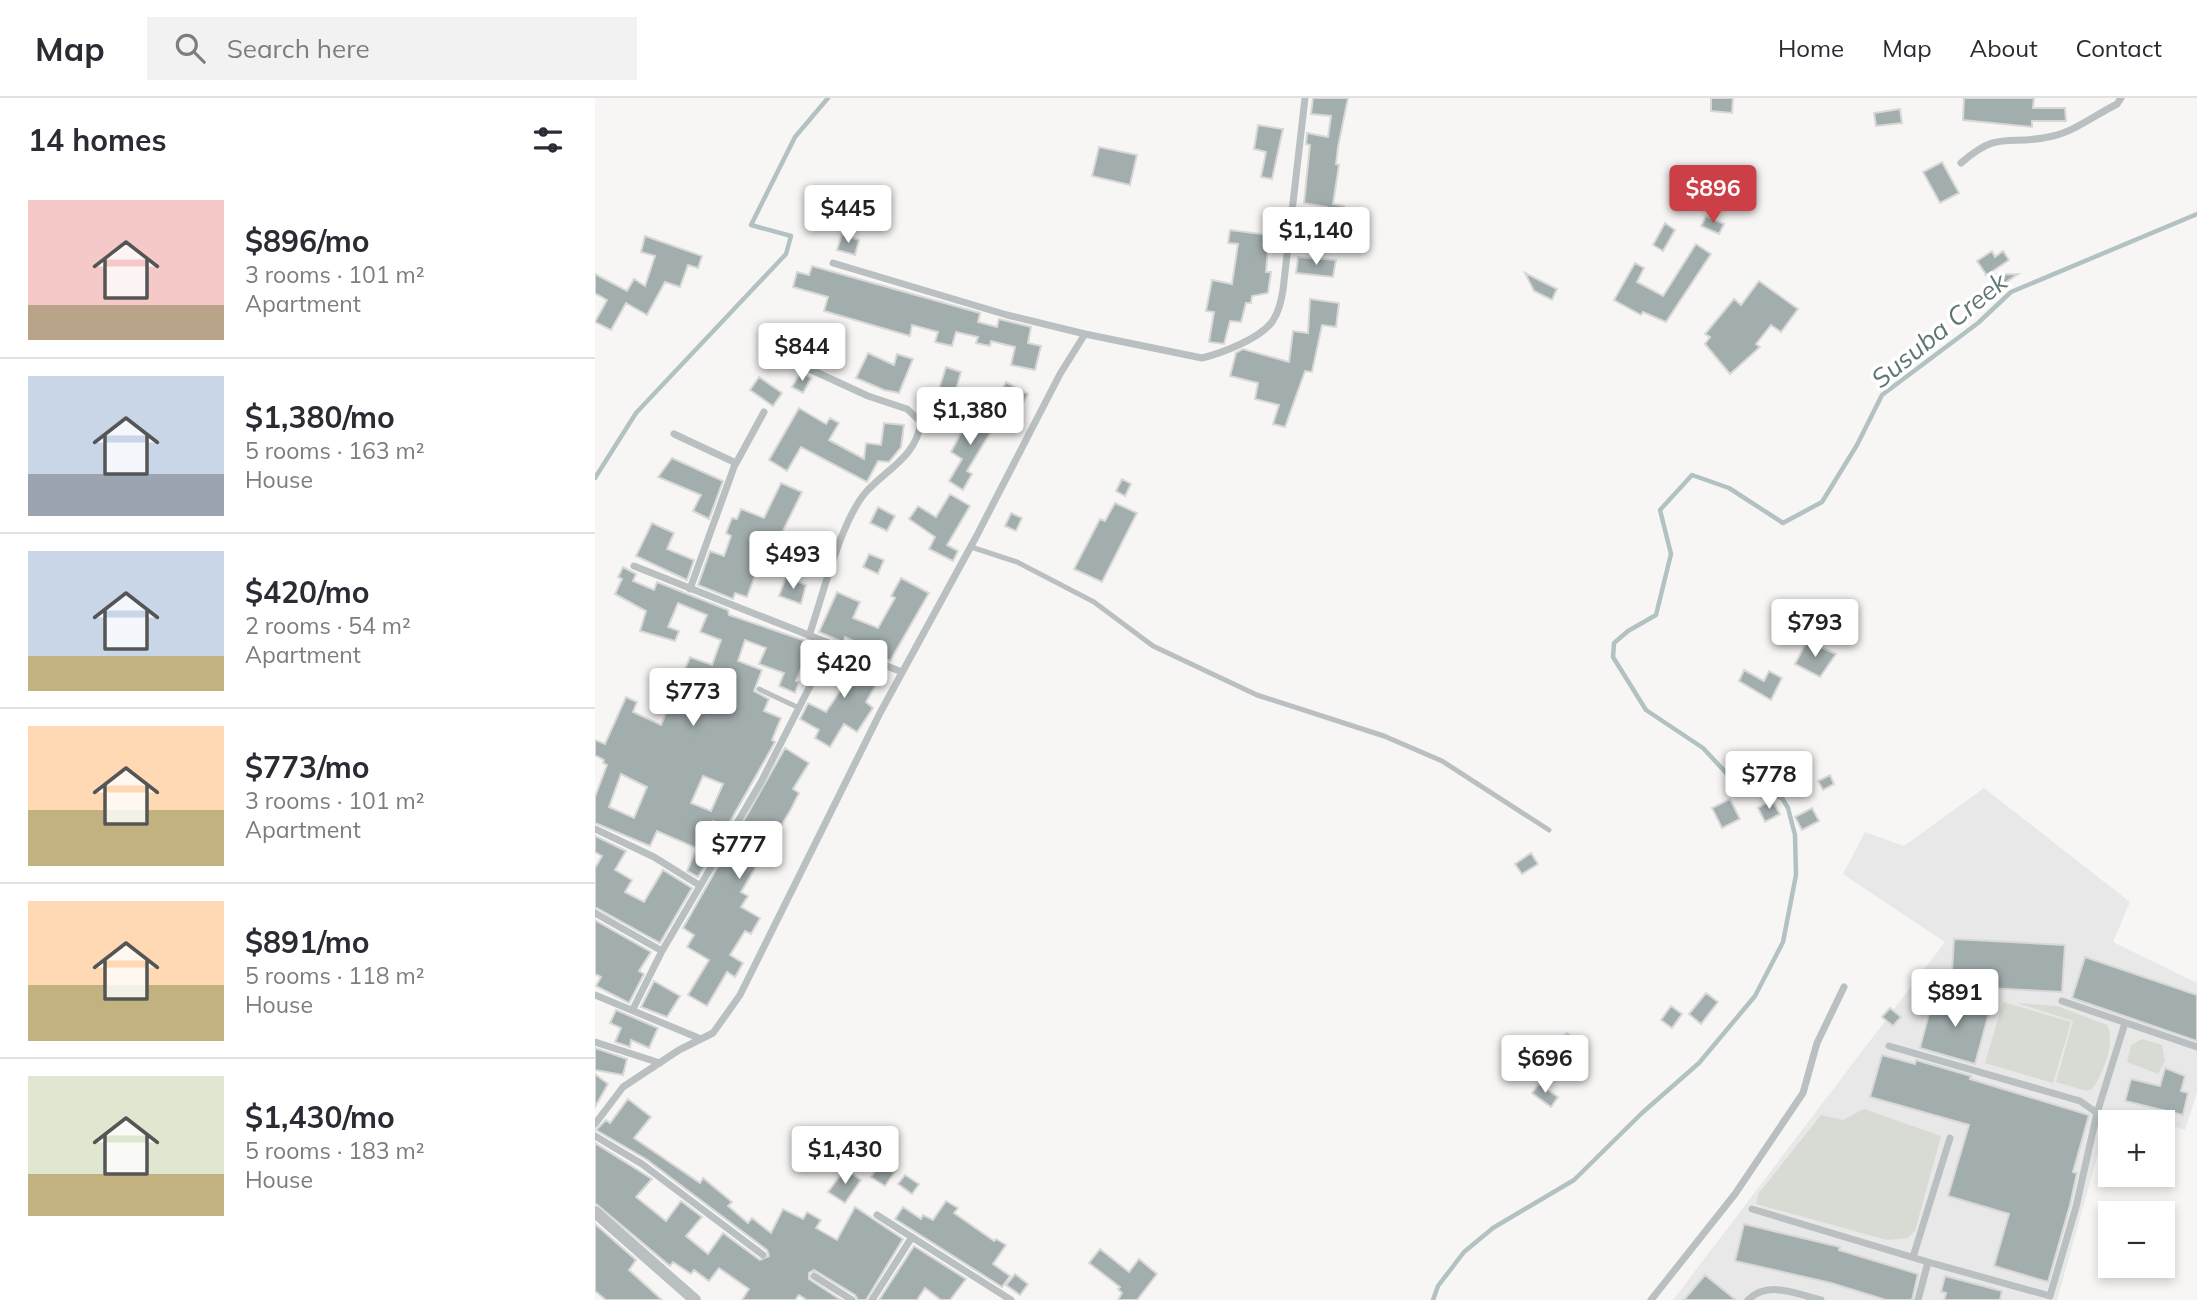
<!DOCTYPE html>
<meta charset="utf-8">
<style>
:root{--surface:#fff;--page:#f2f2f3;--text:#2b2b33;--muted:#7c7c81;--line:#e1e1e2;--accent:#cc3f47}
body{margin:0;font-family:Mulish,sans-serif;background:var(--page);color:var(--text);height:100vh;display:flex;flex-direction:column;font-size:26px;white-space:nowrap}
*{box-sizing:border-box;margin:0}
p{font-size:23px;color:var(--muted)}
.icon{flex:none;width:38px;height:38px;fill:none;stroke:currentColor;stroke-width:2;stroke-linecap:round;stroke-linejoin:round}
.map{position:relative;flex:1;overflow:hidden}
.details{display:flex;flex-direction:column;background:var(--surface);width:595px}
.details>*{flex:none}
.controls{position:absolute;left:1503px;top:1012px;display:grid;gap:14px}
.controls a{display:grid;place-items:center;width:77px;height:77px;border-radius:0px;background:var(--surface);box-shadow:0 4px 10px #0003;font-size:35px}
.price{position:absolute;translate:-50% -60px;padding:0 16px;border-radius:7px;background:#fff;color:#222;font-size:23px;line-height:46px;filter:drop-shadow(0 2px 4px #0008)}
.price::after{content:'';position:absolute;left:50%;top:42px;width:21px;height:16px;margin-left:-10px;background:inherit;clip-path:polygon(0 0,100% 0,50% 100%)}
.price.selected{background:var(--accent);color:#fff}
ul{padding:0;list-style:none}
li{display:flex;align-items:center;gap:21px;height:175px;padding:0 28px}
li+li{border-top:2px solid var(--line)}
li span{display:grid;place-items:center;flex:none;width:196px;height:140px;border-radius:0px;color:#555}
li>.icon{margin-inline-start:auto}
span .icon{width:84px;height:84px;fill:#fffc;stroke-width:1}
li b{font-size:30px}
h2{display:flex;justify-content:space-between;align-items:center;height:84px;padding:0 28px;font-size:30px}
header{display:flex;align-items:center;gap:42px;box-sizing:border-box;height:98px;padding:0 35px;background:var(--surface);border-bottom:2px solid var(--line)}
header strong{font-size:33px}
nav{display:flex;gap:38px;margin-inline-start:auto;font-size:24px}
.search{width:490px;height:63px;background:var(--page);display:flex;align-items:center;gap:18px;box-sizing:border-box;padding:0 24px;border-radius:0px;color:var(--muted);font-size:26px}
main{display:flex;flex:1;min-height:0}
.map>svg:first-child{display:block}
</style>
<header>
<strong>Map</strong>
<div class="search"><svg class="icon" aria-label="search" viewBox="0 0 24 24"><circle cx="10" cy="10" r="6"/><path d="M15 15l6 6"/></svg>Search here</div>
<nav><a>Home</a><a>Map</a><a>About</a><a>Contact</a></nav>
</header>
<main>
<section class="details">
<h2>14 homes<svg class="icon" aria-label="filters" viewBox="0 0 24 24"><path d="M4 7h16M4 17h16"/><circle cx="9" cy="7" r="2"/><circle cx="15" cy="17" r="2"/></svg></h2>
<ul>
<li><span style="background:linear-gradient(#f6c9c9 75%,#b9a48a 0)"><svg class="icon" aria-label="home" viewBox="0 0 24 24"><path d="M3 11l9-7 9 7M6 9v11h12V9"/></svg></span><div><b>$896/mo</b><p>3 rooms · 101 m²</p><p>Apartment</p></div></li>
<li><span style="background:linear-gradient(#c9d6e8 70%,#9aa5b1 0)"><svg class="icon" aria-label="home" viewBox="0 0 24 24"><path d="M3 11l9-7 9 7M6 9v11h12V9"/></svg></span><div><b>$1,380/mo</b><p>5 rooms · 163 m²</p><p>House</p></div></li>
<li><span style="background:linear-gradient(#c9d6e8 75%,#c2b280 0)"><svg class="icon" aria-label="home" viewBox="0 0 24 24"><path d="M3 11l9-7 9 7M6 9v11h12V9"/></svg></span><div><b>$420/mo</b><p>2 rooms · 54 m²</p><p>Apartment</p></div></li>
<li><span style="background:linear-gradient(#ffd9b3 60%,#c2b280 0)"><svg class="icon" aria-label="home" viewBox="0 0 24 24"><path d="M3 11l9-7 9 7M6 9v11h12V9"/></svg></span><div><b>$773/mo</b><p>3 rooms · 101 m²</p><p>Apartment</p></div></li>
<li><span style="background:linear-gradient(#ffd9b3 60%,#c2b280 0)"><svg class="icon" aria-label="home" viewBox="0 0 24 24"><path d="M3 11l9-7 9 7M6 9v11h12V9"/></svg></span><div><b>$891/mo</b><p>5 rooms · 118 m²</p><p>House</p></div></li>
<li><span style="background:linear-gradient(#dfe7d0 70%,#c2b280 0)"><svg class="icon" aria-label="home" viewBox="0 0 24 24"><path d="M3 11l9-7 9 7M6 9v11h12V9"/></svg></span><div><b>$1,430/mo</b><p>5 rooms · 183 m²</p><p>House</p></div></li>
</ul>
</section>
<div class="map">
<svg width="1602" height="1202" viewBox="0 0 1602 1202">
<rect width="100%" height="100%" fill="#f7f6f4"/>
<path fill="#e7e8e7" d="M 1389,690 L 1535,804 L 1518,844 L 1602,885 L 1602,994 L 1590,1032 L 1568,1024 L 1515,1013 L 1462,1202 L 1078,1202 L 1350,844 L 1248,776 L 1270,734 L 1309,748 Z"/>
<path fill="#d8dbd4" d="M 1408,904 L 1476,924 L 1458,985 L 1390,965 Z
M 1422,905 L 1462,908 L 1512,927 C 1521,943 1508,977 1497,991 L 1491,993 L 1461,984 L 1478,923 Z
M 1547,941 L 1567,947 L 1570,963 L 1563,976 L 1532,964 L 1536,947 Z
M 1269,1011 L 1346,1038 L 1320,1133 L 1312,1140 L 1292,1142 L 1161,1106 L 1164,1095 L 1226,1017 L 1248,1022 Z"/>
<g fill="none" stroke-linecap="round" stroke-linejoin="round">
<path stroke="#b2c2c2" stroke-width="4.5" d="M 0,380 L 41,315 L 191,156 L 196,138 L 156,127 L 200,39 L 233,0
M 838,1202 L 843,1188 L 869,1154 L 898,1130 L 979,1082 L 1047,1015 L 1104,965 L 1160,898 L 1188,844 L 1201,777 L 1200,737 L 1193,710 L 1187,700 L 1153,689 L 1134,678 L 1108,650 L 1051,612 L 1018,559 L 1019,545 L 1033,533 L 1061,517 L 1076,456 L 1065,412 L 1097,377 L 1134,390 L 1188,425 L 1227,404 L 1262,347 L 1287,297 L 1383,225 L 1416,194 L 1602,116"/>
</g>
<path fill="#a2adae" stroke="#d8d8d7" stroke-width="2" fill-rule="evenodd" d="M 718,0 L 753,0 L 743,49 L 741,66 L 744,67 L 738,106 L 749,108 L 747,123 L 731,121 L 732,109 L 709,105 L 715,47 L 711,46 L 712,35 L 733,39 L 736,18 L 716,16 Z
M 1116,0 L 1138,0 L 1137,15 L 1116,13 Z
M 1369,0 L 1439,0 L 1438,10 L 1470,10 L 1471,23 L 1437,23 L 1437,29 L 1368,22 Z
M 1305,11 L 1307,25 L 1281,28 L 1279,15 Z
M 663,27 L 688,31 L 677,81 L 666,79 L 671,54 L 659,51 Z
M 504,49 L 542,57 L 535,87 L 497,78 Z
M 1347,64 L 1364,95 L 1345,105 L 1328,74 Z
M 1111,118 L 1129,126 L 1124,136 L 1106,128 Z
M 1070,125 L 1080,132 L 1068,153 L 1058,147 Z
M 635,132 L 674,137 L 671,174 L 676,174 L 673,195 L 657,198 L 656,205 L 651,205 L 646,224 L 635,223 L 629,246 L 614,244 L 619,214 L 611,213 L 617,182 L 637,186 L 643,146 L 633,145 Z
M 247,136 L 264,142 L 260,157 L 242,152 Z
M 50,138 L 107,158 L 103,170 L 93,167 L 85,189 L 70,184 L 52,217 L 31,205 L 16,232 L 0,224 L 12,202 L 0,195 L 0,176 L 32,193 L 39,181 L 50,188 L 60,158 L 46,154 Z
M 1101,146 L 1116,156 L 1071,224 L 1048,214 L 1046,217 L 1019,202 L 1040,165 L 1049,170 L 1042,184 L 1068,198 Z
M 1397,153 L 1400,159 L 1408,153 L 1414,162 L 1392,177 L 1423,176 L 1401,191 L 1382,163 Z
M 703,159 L 741,162 L 738,179 L 701,175 Z
M 217,168 L 385,215 L 383,224 L 402,229 L 404,221 L 436,229 L 433,245 L 446,248 L 440,272 L 416,267 L 420,249 L 396,243 L 395,248 L 381,245 L 383,239 L 361,234 L 357,248 L 340,244 L 343,234 L 317,227 L 315,238 L 229,213 L 233,199 L 198,189 L 202,174 L 214,177 Z
M 930,175 L 962,191 L 957,202 L 939,193 Z
M 1164,183 L 1203,211 L 1186,234 L 1176,227 L 1161,246 L 1165,249 L 1135,276 L 1110,246 L 1115,239 L 1110,236 L 1139,201 L 1146,207 Z
M 715,201 L 744,205 L 741,229 L 727,227 L 717,274 L 710,273 L 690,329 L 678,326 L 684,307 L 660,301 L 663,285 L 635,278 L 641,255 L 648,251 L 694,264 L 698,233 L 713,235 Z
M 201,229 L 217,234 L 205,265 L 177,252 L 182,237 L 196,242 Z
M 273,255 L 299,267 L 302,256 L 318,261 L 304,295 L 289,292 L 261,280 Z
M 351,269 L 366,274 L 353,319 L 337,313 Z
M 206,274 L 216,280 L 208,295 L 197,289 Z
M 164,279 L 187,295 L 178,308 L 155,292 Z
M 411,284 L 433,296 L 426,309 L 404,297 Z
M 204,310 L 231,326 L 235,320 L 244,325 L 234,342 L 269,361 L 271,345 L 286,347 L 289,325 L 309,327 L 306,349 L 294,364 L 283,363 L 272,384 L 206,349 L 192,373 L 174,362 Z
M 377,314 L 400,327 L 372,373 L 377,376 L 368,392 L 354,383 L 367,361 L 356,354 Z
M 77,360 L 128,383 L 114,421 L 98,413 L 106,397 L 63,379 Z
M 527,381 L 536,386 L 530,398 L 521,393 Z
M 186,385 L 207,394 L 179,451 L 171,448 L 152,499 L 140,495 L 138,501 L 103,487 L 115,453 L 129,458 L 136,438 L 131,435 L 137,420 L 142,421 L 146,411 L 169,420 Z
M 355,396 L 375,408 L 352,447 L 363,453 L 358,463 L 334,451 L 340,439 L 314,421 L 323,408 L 341,419 Z
M 520,405 L 542,415 L 507,484 L 479,471 L 505,421 L 510,423 Z
M 283,409 L 300,418 L 292,433 L 275,425 Z
M 416,415 L 427,420 L 421,433 L 410,428 Z
M 57,425 L 79,435 L 72,451 L 99,462 L 92,482 L 41,458 Z
M 274,456 L 289,462 L 283,476 L 268,469 Z
M 28,469 L 41,476 L 38,483 L 59,492 L 62,484 L 133,512 L 134,517 L 220,546 L 213,565 L 209,564 L 201,583 L 204,584 L 200,595 L 184,588 L 189,575 L 164,566 L 171,550 L 150,542 L 143,563 L 167,572 L 159,593 L 174,601 L 169,613 L 186,620 L 177,642 L 180,644 L 132,729 L 118,723 L 106,752 L 62,733 L 55,748 L 0,725 L 0,699 L 12,667 L 8,665 L 9,662 L 0,657 L 0,642 L 10,646 L 31,599 L 42,604 L 38,614 L 66,627 L 95,559 L 117,567 L 126,542 L 105,534 L 112,517 L 83,505 L 73,529 L 84,533 L 80,543 L 45,533 L 51,513 L 20,496 L 27,481 L 23,479 ZM 26,676 L 52,689 L 39,720 L 14,709 ZM 108,678 L 128,686 L 116,713 L 96,705 Z
M 191,479 L 211,487 L 206,506 L 184,498 Z
M 306,480 L 334,495 L 295,563 L 280,557 L 282,553 L 250,539 L 248,544 L 224,534 L 242,494 L 265,504 L 258,520 L 283,530 L 300,500 L 296,498 Z
M 1212,543 L 1241,556 L 1225,579 L 1200,566 Z
M 240,556 L 269,574 L 273,567 L 289,573 L 271,604 L 278,610 L 262,634 L 249,626 L 235,649 L 220,640 L 224,632 L 205,621 L 213,605 L 231,614 L 247,590 L 227,578 Z
M 1149,572 L 1169,583 L 1174,573 L 1187,580 L 1176,602 L 1144,583 Z
M 190,650 L 214,665 L 198,691 L 204,695 L 196,711 L 186,728 L 180,724 L 162,754 L 168,757 L 146,794 L 153,798 L 146,809 L 165,820 L 156,836 L 150,833 L 135,857 L 148,865 L 140,879 L 132,874 L 112,908 L 93,897 L 114,862 L 92,849 L 99,837 L 88,830 Z
M 1235,677 L 1239,686 L 1228,692 L 1223,683 Z
M 1135,701 L 1145,721 L 1127,730 L 1117,710 Z
M 1177,702 L 1185,716 L 1170,724 L 1163,710 Z
M 1217,710 L 1224,723 L 1207,732 L 1200,719 Z
M 0,738 L 31,753 L 20,772 L 37,782 L 30,794 L 49,804 L 68,772 L 97,790 L 65,845 L 0,809 L 0,770 L 7,758 L 0,754 Z
M 101,752 L 115,758 L 103,779 L 92,773 Z
M 936,755 L 943,766 L 927,776 L 920,766 Z
M 0,822 L 56,854 L 44,873 L 49,876 L 34,905 L 1,888 L 6,879 L 0,876 Z
M 1359,841 L 1470,847 L 1467,894 L 1356,888 Z
M 1490,859 L 1602,897 L 1602,943 L 1477,900 Z
M 59,883 L 85,898 L 72,919 L 46,909 Z
M 1111,895 L 1123,904 L 1106,926 L 1094,916 Z
M 1339,896 L 1395,911 L 1380,966 L 1325,950 Z
M 1076,908 L 1087,916 L 1077,930 L 1066,922 Z
M 1295,910 L 1306,919 L 1298,928 L 1287,919 Z
M 21,912 L 63,930 L 54,950 L 36,942 L 35,949 L 20,944 L 26,930 L 15,925 Z
M 972,935 L 981,943 L 946,982 L 934,971 L 954,945 L 959,949 Z
M 0,950 L 32,961 L 28,977 L 0,972 Z
M 1287,957 L 1320,966 L 1321,962 L 1376,978 L 1375,981 L 1494,1017 L 1478,1074 L 1482,1075 L 1475,1107 L 1453,1184 L 1399,1168 L 1414,1116 L 1353,1098 L 1374,1027 L 1275,999 Z
M 1570,970 L 1590,978 L 1586,993 L 1593,995 L 1588,1017 L 1530,1003 L 1536,981 L 1565,988 Z
M 0,976 L 13,986 L 0,1009 Z
M 944,986 L 963,999 L 956,1009 L 937,995 Z
M 33,1001 L 56,1019 L 39,1040 L 105,1085 L 108,1080 L 137,1104 L 133,1108 L 153,1125 L 157,1120 L 176,1135 L 188,1111 L 208,1121 L 212,1114 L 226,1122 L 221,1130 L 242,1142 L 260,1109 L 308,1141 L 271,1202 L 263,1202 L 260,1197 L 219,1172 L 214,1175 L 214,1181 L 246,1202 L 212,1202 L 204,1197 L 200,1202 L 147,1202 L 154,1191 L 124,1170 L 114,1183 L 99,1172 L 96,1176 L 78,1164 L 75,1168 L 0,1105 L 0,1045 L 57,1081 L 41,1099 L 71,1123 L 86,1103 L 107,1119 L 91,1138 L 113,1156 L 128,1135 L 165,1162 L 174,1158 L 172,1152 L 51,1061 L 1,1032 L 11,1022 L 15,1025 Z
M 287,1063 L 301,1072 L 290,1088 L 276,1079 Z
M 250,1071 L 266,1082 L 250,1105 L 233,1094 Z
M 310,1077 L 324,1086 L 317,1096 L 303,1086 Z
M 351,1103 L 363,1110 L 359,1115 L 399,1143 L 401,1141 L 411,1147 L 398,1166 L 415,1178 L 407,1189 L 300,1121 L 308,1109 L 326,1121 L 328,1117 L 338,1122 Z
M 0,1126 L 41,1162 L 34,1172 L 67,1202 L 11,1202 L 0,1193 Z
M 1149,1126 L 1245,1149 L 1244,1152 L 1323,1176 L 1317,1202 L 1291,1202 L 1236,1185 L 1140,1163 Z
M 319,1148 L 371,1181 L 355,1202 L 346,1202 L 330,1190 L 322,1202 L 284,1202 Z
M 505,1151 L 534,1174 L 544,1161 L 562,1176 L 542,1202 L 523,1202 L 527,1195 L 523,1191 L 525,1189 L 494,1165 Z
M 420,1176 L 433,1186 L 425,1197 L 411,1187 Z
M 1110,1177 L 1141,1202 L 1089,1202 Z
M 1350,1178 L 1407,1193 L 1405,1202 L 1349,1202 L 1351,1195 L 1346,1194 Z"/>
<g fill="none" stroke-linecap="round" stroke-linejoin="round">
<path stroke="#bac0c1" stroke-width="5" d="M 376,449 L 422,464 L 499,504 L 558,548 L 662,597 L 789,638 L 847,663 L 954,732
M 164,591 L 202,609"/>
<path stroke="#bac0c1" stroke-width="7" d="M 1366,65 C 1406,30 1413,49 1458,38 C 1480,33 1502,16 1522,6 L 1526,0
M 238,165 L 412,217 L 490,236
M 210,269 L 273,298 L 312,311 L 326,324 C 321,359 293,370 271,394 C 246,422 227,500 214,538
M 79,336 L 141,365
M 39,468 L 307,574
M 95,491 L 139,369 L 169,314
M 0,731 L 59,759 L 104,787
M 0,815 L 67,853
M 0,897 L 106,941
M 1467,903 L 1602,949
M 38,911 L 67,853 L 166,684 L 236,547
M 0,944 L 65,965
M 1294,948 L 1485,1003 L 1502,1015 L 1481,1109 L 1455,1198 L 1333,1164 L 1323,1202
M 1502,1015 L 1530,925
M 0,1026 L 28,989 L 84,952 L 118,935 L 145,897 L 285,615 L 381,439 L 465,276 L 490,236 L 607,260 C 627,255 664,241 677,224 C 684,214 686,203 688,192 L 710,0
M 0,1038 L 47,1066 L 168,1157
M 1157,1111 L 1333,1164
M 282,1117 L 416,1202
M 1318,1159 L 1355,1040
M 219,1178 L 257,1202
M 277,1202 L 317,1139
M 1056,1202 L 1140,1096 L 1208,995 L 1222,945 L 1249,889
M 1153,1202 C 1173,1182 1201,1196 1226,1202"/>
<path stroke="#bac0c1" stroke-width="12" d="M 0,1114 L 100,1202"/>
</g>
<g text-anchor="middle" dominant-baseline="central" stroke-width="7" stroke-linejoin="round" paint-order="stroke">
<g font-size="26" font-style="italic" fill="#607676" stroke="#fff">
<text transform="translate(1344 232) rotate(-39)">Susuba Creek</text>
</g>
</g>
</svg>
<div class="controls">
<a>+</a>
<a>−</a>
</div>
<b class="price selected" style="left:1118px;top:127px">$896</b>
<b class="price" style="left:253px;top:147px">$445</b>
<b class="price" style="left:721px;top:169px">$1,140</b>
<b class="price" style="left:207px;top:285px">$844</b>
<b class="price" style="left:375px;top:349px">$1,380</b>
<b class="price" style="left:198px;top:493px">$493</b>
<b class="price" style="left:1220px;top:561px">$793</b>
<b class="price" style="left:249px;top:602px">$420</b>
<b class="price" style="left:98px;top:630px">$773</b>
<b class="price" style="left:1174px;top:713px">$778</b>
<b class="price" style="left:144px;top:783px">$777</b>
<b class="price" style="left:1360px;top:931px">$891</b>
<b class="price" style="left:950px;top:997px">$696</b>
<b class="price" style="left:250px;top:1088px">$1,430</b>
</div>
</main>
